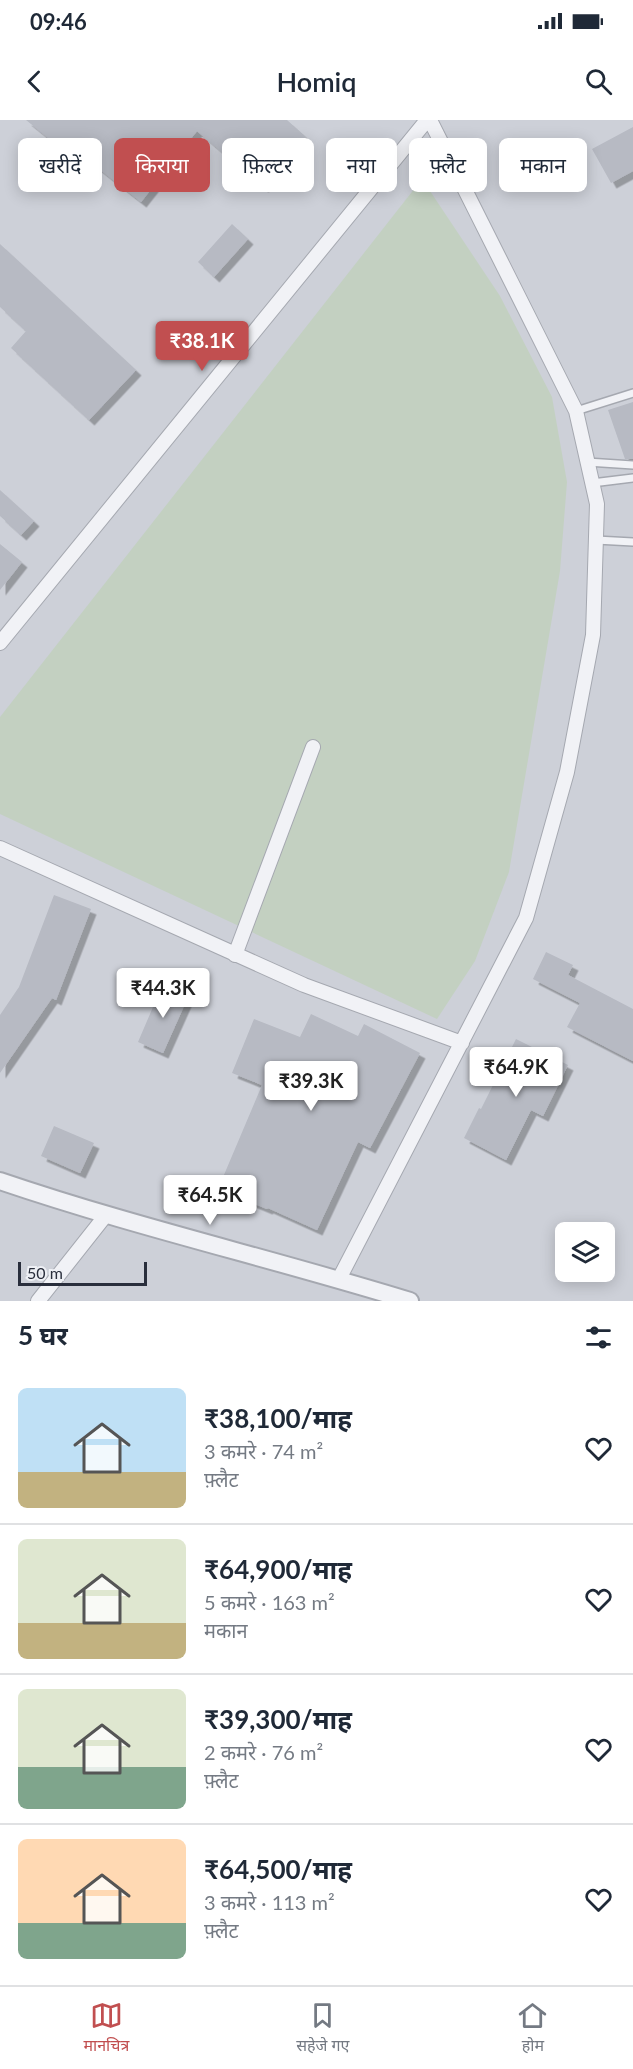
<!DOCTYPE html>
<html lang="hi">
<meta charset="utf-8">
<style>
:root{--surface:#fff;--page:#f6f6f7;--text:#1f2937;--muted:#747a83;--line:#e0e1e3;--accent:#c14f50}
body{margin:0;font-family:Lato,"Noto Sans Devanagari",sans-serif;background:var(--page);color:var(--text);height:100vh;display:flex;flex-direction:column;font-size:22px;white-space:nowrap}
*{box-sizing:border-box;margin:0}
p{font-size:20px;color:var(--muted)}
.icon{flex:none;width:33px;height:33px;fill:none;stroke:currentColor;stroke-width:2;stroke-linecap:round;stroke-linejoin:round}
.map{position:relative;height:1181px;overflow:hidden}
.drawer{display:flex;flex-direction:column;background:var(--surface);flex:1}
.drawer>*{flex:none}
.hud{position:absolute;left:18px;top:18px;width:597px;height:54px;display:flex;gap:12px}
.fabs{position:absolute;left:555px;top:1102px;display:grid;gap:12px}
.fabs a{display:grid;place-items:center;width:60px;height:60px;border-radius:9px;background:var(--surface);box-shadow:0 3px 15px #0003;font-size:30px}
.scale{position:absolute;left:18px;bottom:15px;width:129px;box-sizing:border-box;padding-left:6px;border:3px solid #292e3c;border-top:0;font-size:16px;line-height:21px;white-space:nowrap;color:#292e3c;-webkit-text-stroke:4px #eef0f5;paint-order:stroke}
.price{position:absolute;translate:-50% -51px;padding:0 14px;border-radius:6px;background:#fff;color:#222;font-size:20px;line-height:39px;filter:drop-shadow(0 2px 3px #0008)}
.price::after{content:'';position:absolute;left:50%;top:36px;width:18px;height:14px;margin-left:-9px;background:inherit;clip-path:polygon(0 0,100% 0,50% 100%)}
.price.active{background:var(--accent);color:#fff}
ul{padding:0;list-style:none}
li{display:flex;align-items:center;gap:18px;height:150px;padding:0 18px}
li+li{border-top:2px solid var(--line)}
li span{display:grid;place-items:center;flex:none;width:168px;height:120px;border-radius:9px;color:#555}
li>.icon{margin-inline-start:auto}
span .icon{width:72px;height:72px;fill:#fffc;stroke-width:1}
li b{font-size:26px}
h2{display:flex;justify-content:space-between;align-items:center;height:72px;padding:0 18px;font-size:26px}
.pill{padding:0 21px;border-radius:9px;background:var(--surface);box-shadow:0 3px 15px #0003;font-size:21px;line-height:54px}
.pill.active{background:var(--accent);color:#fff}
.status{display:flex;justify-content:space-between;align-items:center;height:42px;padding:0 30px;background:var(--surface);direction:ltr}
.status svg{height:16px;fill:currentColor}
header{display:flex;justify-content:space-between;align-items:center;height:78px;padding:0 18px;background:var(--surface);font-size:27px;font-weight:600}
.dock{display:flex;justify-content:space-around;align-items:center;height:84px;border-top:2px solid var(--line);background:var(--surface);font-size:16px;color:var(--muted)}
.dock a{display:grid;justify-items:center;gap:3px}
.dock .active{color:var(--accent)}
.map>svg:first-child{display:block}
</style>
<div class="status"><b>09:46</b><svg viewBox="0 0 49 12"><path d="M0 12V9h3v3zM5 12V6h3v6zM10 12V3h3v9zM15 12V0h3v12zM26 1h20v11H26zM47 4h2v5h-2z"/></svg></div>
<header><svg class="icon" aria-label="back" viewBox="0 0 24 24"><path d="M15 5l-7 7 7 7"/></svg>Homiq<svg class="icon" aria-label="search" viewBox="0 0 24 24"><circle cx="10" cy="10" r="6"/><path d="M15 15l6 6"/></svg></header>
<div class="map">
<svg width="633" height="1181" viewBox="0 0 633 1181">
<defs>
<filter id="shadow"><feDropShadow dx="5.5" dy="5.5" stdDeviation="0" flood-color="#0004"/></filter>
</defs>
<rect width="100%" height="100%" fill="#dfe1e7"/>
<path fill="#cdd0d8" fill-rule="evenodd" d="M 0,0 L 633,0 L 633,1181 L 0,1181 ZM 566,1113 L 604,1113 L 604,1152 L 566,1152 Z"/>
<path fill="#c3d0c1" d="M 422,59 L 500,176 L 552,277 L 567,362 L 560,451 L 509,752 L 475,841 L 437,899 L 0,694 L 0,597 Z"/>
<path fill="#b7bac3" filter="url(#shadow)" d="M 26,0 L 287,0 L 306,17 L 263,67 L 197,11 L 141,82 L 89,41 L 84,47 Z
M 633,7 L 633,51 L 611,63 L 592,29 Z
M 232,104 L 248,119 L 214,157 L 198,142 Z
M 0,124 L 136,250 L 89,300 L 11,228 L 26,211 L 0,187 Z
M 633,282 L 633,339 L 625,339 L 608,290 Z
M 0,370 L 34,401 L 21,415 L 0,396 Z
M 0,424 L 22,442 L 0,470 Z
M 54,775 L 91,789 L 56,880 L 52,878 L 0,953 L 0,895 L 19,867 Z
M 546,832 L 573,845 L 568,855 L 633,889 L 633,941 L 567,907 L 580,883 L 533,859 Z
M 162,866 L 188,877 L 163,933 L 138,922 Z
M 311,894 L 358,916 L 364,904 L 420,933 L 370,1028 L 358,1022 L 317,1110 L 268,1088 L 267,1089 L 218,1069 L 262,965 L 232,953 L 254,899 L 300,917 Z
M 516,919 L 568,945 L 543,996 L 531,990 L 506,1040 L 464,1018 L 479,988 L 481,989 Z
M 54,1006 L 94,1023 L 80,1053 L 41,1036 Z"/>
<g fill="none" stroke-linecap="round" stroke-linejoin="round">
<g stroke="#a5a8b0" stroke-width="10">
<path id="service" d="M 576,291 L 633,273
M 587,342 L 633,345
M 592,363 L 633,358
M 596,420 L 633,422"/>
</g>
<g stroke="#a5a8b0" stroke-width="16">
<path id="minor" d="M 0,523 L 427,0
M 0,728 L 304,865 L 462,923
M 235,835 L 313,627
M 339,1159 L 526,798 L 567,652 L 593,515 L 597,384 L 576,291 L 430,0
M 38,1181 L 106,1095"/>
</g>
<g stroke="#a5a8b0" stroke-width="20">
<path id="tertiary" d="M 0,1061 C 135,1107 274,1139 410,1181"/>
</g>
<use href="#service" stroke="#f1f2f6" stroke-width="7"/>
<use href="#minor" stroke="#f1f2f6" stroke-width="14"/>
<use href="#tertiary" stroke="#f1f2f6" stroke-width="16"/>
</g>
</svg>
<div class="fabs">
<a><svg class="icon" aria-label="layers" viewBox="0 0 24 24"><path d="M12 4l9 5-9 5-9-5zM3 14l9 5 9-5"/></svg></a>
</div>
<div class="scale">50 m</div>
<b class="price active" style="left:202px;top:252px">₹38.1K</b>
<b class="price" style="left:163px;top:899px">₹44.3K</b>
<b class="price" style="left:516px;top:978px">₹64.9K</b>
<b class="price" style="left:311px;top:992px">₹39.3K</b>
<b class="price" style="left:210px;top:1106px">₹64.5K</b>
<div class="hud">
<a class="pill">खरीदें</a>
<a class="pill active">किराया</a>
<a class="pill">फ़िल्टर</a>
<a class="pill">नया</a>
<a class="pill">फ़्लैट</a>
<a class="pill">मकान</a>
</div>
</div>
<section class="drawer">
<h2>5 घर<svg class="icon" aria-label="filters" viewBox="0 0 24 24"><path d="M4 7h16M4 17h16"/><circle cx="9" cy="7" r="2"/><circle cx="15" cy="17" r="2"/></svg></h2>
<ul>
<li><span style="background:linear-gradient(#bfe0f5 70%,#c2b280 0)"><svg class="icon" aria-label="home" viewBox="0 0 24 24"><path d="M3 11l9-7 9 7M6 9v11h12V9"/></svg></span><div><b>₹38,100/माह</b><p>3 कमरे · 74 m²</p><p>फ़्लैट</p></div><svg class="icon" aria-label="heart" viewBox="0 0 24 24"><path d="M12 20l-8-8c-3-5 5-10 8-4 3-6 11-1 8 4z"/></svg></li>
<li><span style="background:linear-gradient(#dfe7d0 70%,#c2b280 0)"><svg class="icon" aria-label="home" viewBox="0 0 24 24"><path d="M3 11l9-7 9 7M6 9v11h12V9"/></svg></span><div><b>₹64,900/माह</b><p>5 कमरे · 163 m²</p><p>मकान</p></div><svg class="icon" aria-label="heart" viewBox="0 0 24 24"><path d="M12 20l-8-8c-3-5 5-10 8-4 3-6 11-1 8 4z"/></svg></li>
<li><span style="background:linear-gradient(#dfe7d0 65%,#7fa58c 0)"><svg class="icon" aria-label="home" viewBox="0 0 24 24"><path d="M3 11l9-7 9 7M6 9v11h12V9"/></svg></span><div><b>₹39,300/माह</b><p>2 कमरे · 76 m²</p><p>फ़्लैट</p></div><svg class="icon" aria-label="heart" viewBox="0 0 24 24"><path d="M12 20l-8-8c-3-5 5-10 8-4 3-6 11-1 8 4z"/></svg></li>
<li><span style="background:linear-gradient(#ffd9b3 70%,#7fa58c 0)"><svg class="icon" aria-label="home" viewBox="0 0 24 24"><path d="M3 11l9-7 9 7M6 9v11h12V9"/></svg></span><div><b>₹64,500/माह</b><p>3 कमरे · 113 m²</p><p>फ़्लैट</p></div><svg class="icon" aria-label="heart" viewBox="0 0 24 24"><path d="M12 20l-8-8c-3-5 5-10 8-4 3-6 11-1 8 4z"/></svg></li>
</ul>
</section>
<nav class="dock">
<a class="active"><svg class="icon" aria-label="map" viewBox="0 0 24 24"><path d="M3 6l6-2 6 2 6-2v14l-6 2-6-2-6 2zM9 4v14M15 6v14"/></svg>मानचित्र</a>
<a><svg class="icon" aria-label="saved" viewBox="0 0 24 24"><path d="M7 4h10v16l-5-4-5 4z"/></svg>सहेजे गए</a>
<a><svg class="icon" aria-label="home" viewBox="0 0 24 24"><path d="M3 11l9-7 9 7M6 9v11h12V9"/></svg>होम</a>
</nav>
